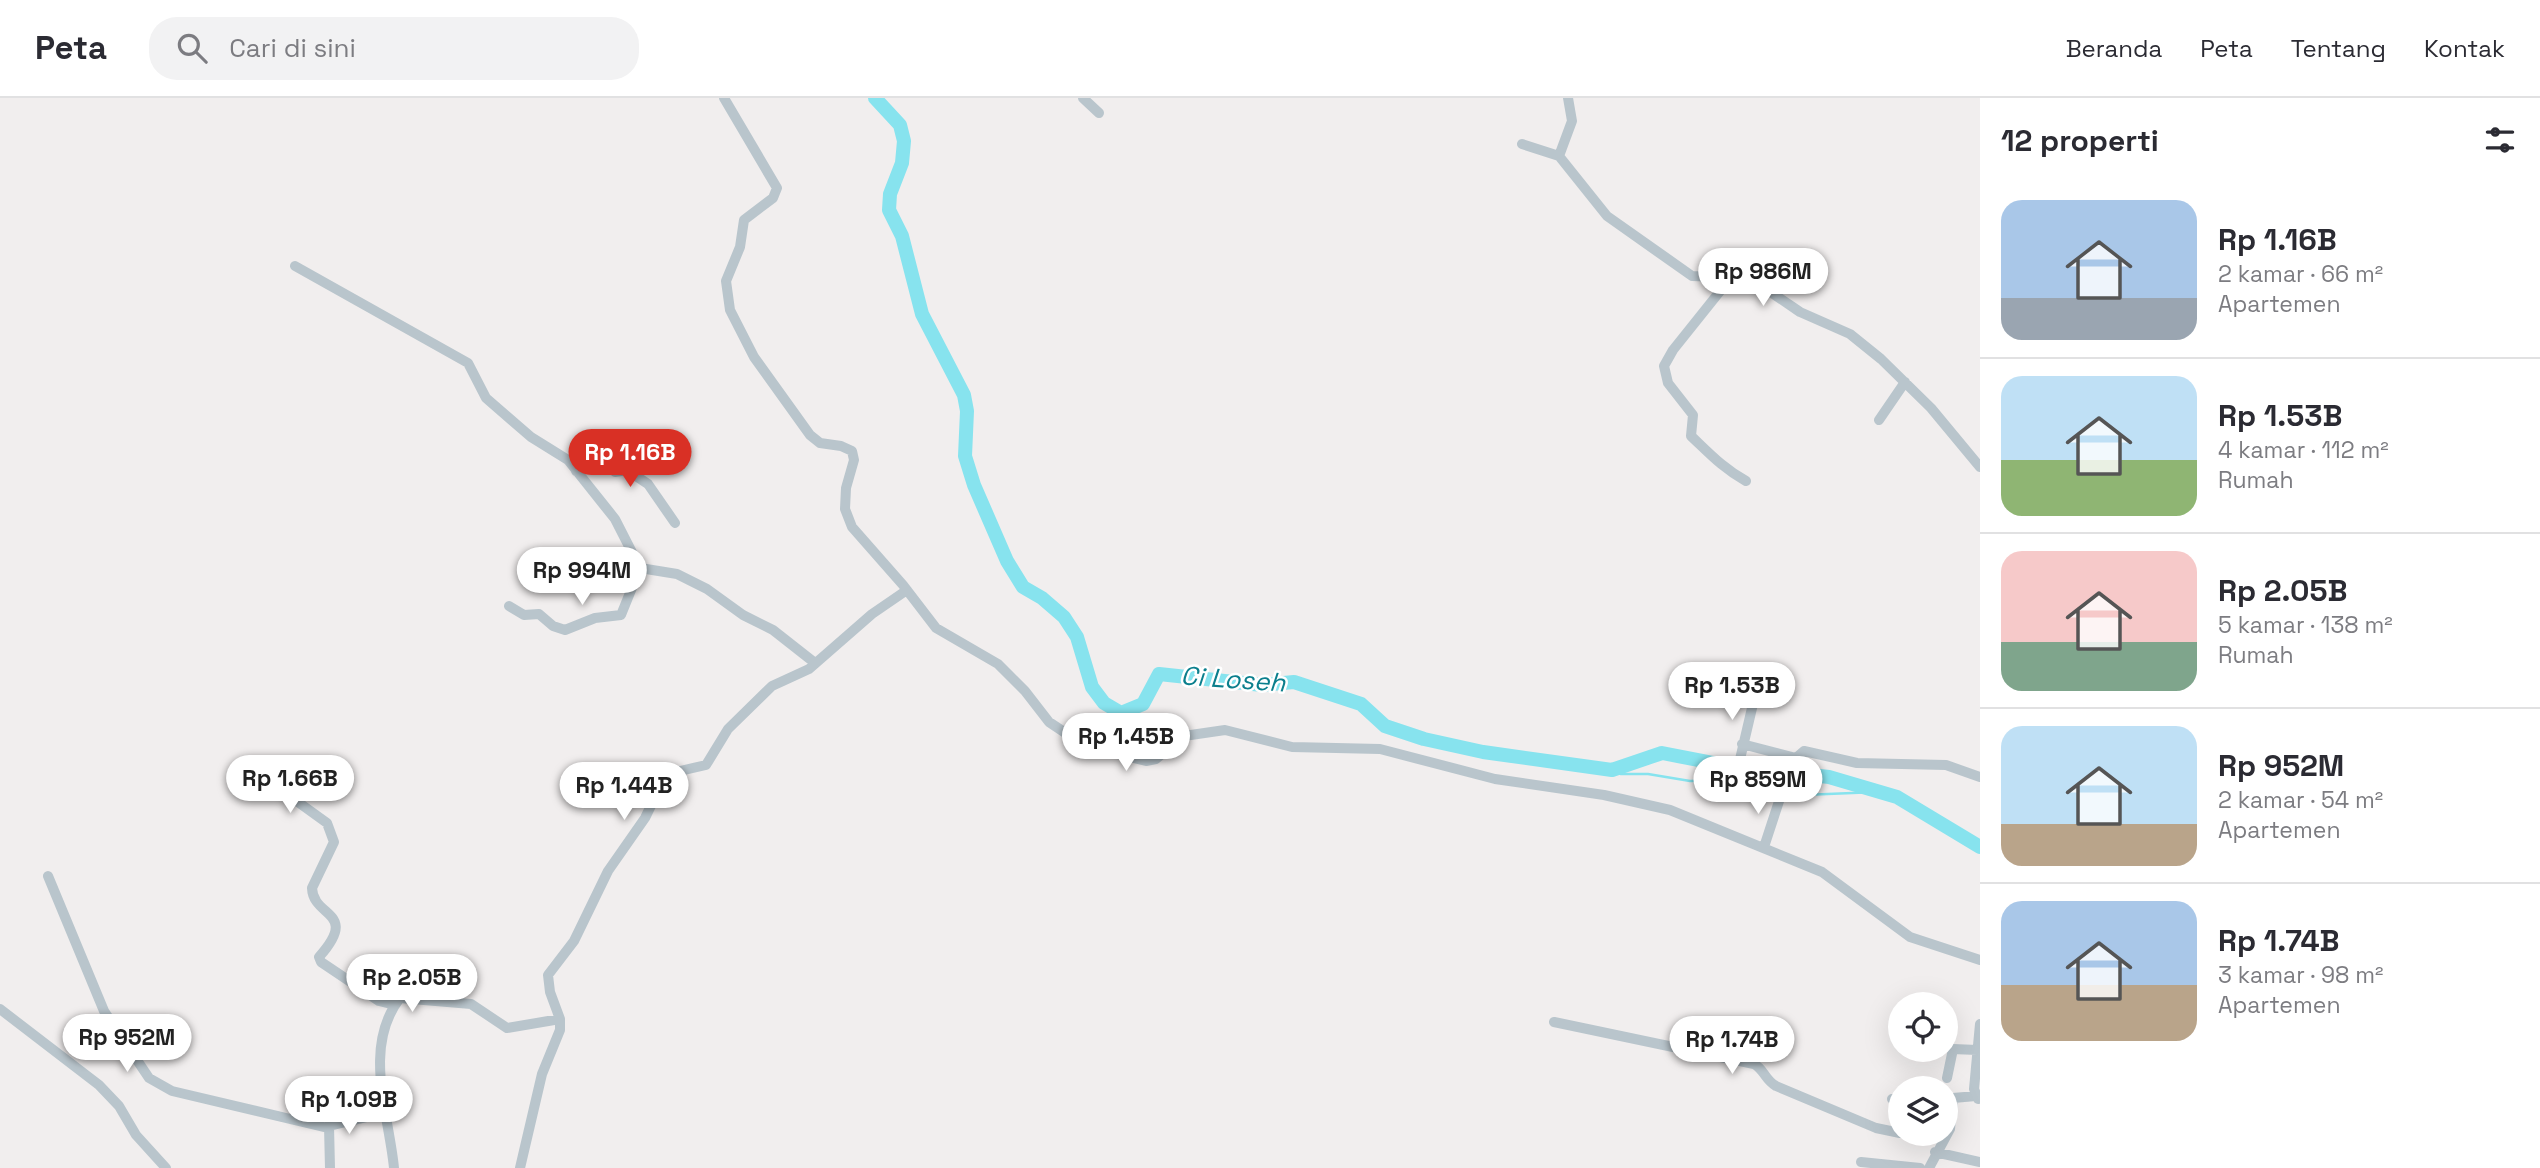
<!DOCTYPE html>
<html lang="id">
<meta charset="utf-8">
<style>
:root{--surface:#fff;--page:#f2f2f3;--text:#2b2b33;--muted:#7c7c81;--line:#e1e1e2;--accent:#d93025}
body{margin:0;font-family:"Space Grotesk",sans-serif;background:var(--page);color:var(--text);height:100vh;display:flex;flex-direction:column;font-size:26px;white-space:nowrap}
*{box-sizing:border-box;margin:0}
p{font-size:23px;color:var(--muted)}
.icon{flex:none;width:38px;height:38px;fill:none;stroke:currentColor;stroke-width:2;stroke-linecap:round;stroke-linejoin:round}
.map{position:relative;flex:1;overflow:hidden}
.sheet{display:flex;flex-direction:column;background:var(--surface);width:560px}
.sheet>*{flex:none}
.fabs{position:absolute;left:1888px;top:894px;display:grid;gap:14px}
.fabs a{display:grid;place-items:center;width:70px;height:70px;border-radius:50%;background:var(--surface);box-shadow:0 7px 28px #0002;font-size:35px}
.price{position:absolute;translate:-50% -60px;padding:0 16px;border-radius:24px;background:#fff;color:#222;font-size:23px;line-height:46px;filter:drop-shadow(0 2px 4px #0008)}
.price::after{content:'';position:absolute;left:50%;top:42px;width:21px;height:16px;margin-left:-10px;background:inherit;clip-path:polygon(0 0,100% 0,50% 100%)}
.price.on{background:var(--accent);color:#fff}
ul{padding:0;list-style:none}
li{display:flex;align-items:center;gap:21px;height:175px;padding:0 21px}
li+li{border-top:2px solid var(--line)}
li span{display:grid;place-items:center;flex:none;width:196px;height:140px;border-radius:21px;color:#555}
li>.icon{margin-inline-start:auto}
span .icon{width:84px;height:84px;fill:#fffc;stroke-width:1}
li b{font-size:30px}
h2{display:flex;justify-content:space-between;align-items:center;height:84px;padding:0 21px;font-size:30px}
header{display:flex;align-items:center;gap:42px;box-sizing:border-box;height:98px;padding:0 35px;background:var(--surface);border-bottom:2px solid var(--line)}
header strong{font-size:33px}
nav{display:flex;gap:38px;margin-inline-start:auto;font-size:24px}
.search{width:490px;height:63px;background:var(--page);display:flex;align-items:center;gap:18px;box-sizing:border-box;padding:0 24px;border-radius:28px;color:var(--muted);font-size:26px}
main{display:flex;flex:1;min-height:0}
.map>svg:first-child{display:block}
</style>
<header>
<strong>Peta</strong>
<div class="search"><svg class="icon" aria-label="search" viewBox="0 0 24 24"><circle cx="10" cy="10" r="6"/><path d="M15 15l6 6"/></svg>Cari di sini</div>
<nav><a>Beranda</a><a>Peta</a><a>Tentang</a><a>Kontak</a></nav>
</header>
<main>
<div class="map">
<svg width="1980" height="1070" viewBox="0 0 1980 1070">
<rect width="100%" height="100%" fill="#f1eeee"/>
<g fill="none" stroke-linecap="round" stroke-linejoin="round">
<path stroke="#87e3ee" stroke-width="2.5" d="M 1612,672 L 1621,676 L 1648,676 L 1690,683 L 1733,682 L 1803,697 L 1877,694"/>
<path stroke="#87e3ee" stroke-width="14" d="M 875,0 L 900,27 L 904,43 L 902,65 L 890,96 L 889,112 L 902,138 L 922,216 L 964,297 L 967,313 L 965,358 L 974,387 L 1007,463 L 1023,489 L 1042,500 L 1064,519 L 1077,539 L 1092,589 L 1104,605 L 1121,615 L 1143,606 L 1159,576 L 1262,587 L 1294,584 L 1361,606 L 1385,628 L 1424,641 L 1483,654 L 1612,672 L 1662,655 L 1724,667 L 1829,679 L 1897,699 L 1980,749"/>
<path stroke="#b9c5cc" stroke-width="10" d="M 724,0 L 777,90 L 773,100 L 744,122 L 740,149 L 726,183 L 730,212 L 754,259 L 810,337 L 820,345 L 841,348 L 852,353 L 854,362 L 846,390 L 845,411 L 852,429 L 903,487 L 936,530 L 998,566 L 1025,593 L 1049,624 L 1085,648 L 1146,663 L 1156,661 L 1184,638 L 1225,632 L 1292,649 L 1380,651 L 1495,681 L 1604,697 L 1670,712 L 1822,774 L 1910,839 L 1980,862
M 1083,0 L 1099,15
M 1522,46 L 1559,58 L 1607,118 L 1692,178 L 1750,180 L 1800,214 L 1850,236 L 1881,261 L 1931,310 L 1980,369
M 1559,58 L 1572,23 L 1568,0
M 295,168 L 468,265 L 486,300 L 531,339 L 568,362 L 615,421 L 640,470 L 677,476 L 707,491 L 743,517 L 773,532 L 815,565
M 1729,182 L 1673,252 L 1664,268 L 1668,285 L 1693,317 L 1691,338 C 1710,356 1724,371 1746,383
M 1879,322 L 1905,284
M 576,373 L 592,358 L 607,365 L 615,374 L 627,372 L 648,386 L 675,425
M 509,508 L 524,517 L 539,516 L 553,528 L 565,532 L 595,520 L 621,517 L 640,470
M 1756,593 L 1737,674 C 1750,684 1774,675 1784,688 L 1764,749
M 1742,646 L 1796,660 L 1804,653 L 1857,665 L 1946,667 L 1980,679
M 293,692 L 291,699 L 327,725 L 334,744 L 312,790 C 313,820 360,813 319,859 L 321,864 L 379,903 L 395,907
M 48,778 L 104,913 L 149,980 L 172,993 L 328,1030
M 0,911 L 99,987 L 119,1008 L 136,1037 L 166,1070
M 1554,924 L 1754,966 C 1764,971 1765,982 1776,988 L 1876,1030 L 1900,1035
M 1947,980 L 1953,951 L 1977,952
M 1892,1001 L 1900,1001
M 1978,1001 L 1974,991 L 1980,926
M 1909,1036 L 1945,1039
M 1935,1054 L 1980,1064
M 1861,1064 L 1920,1070
M 330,1070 L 329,1028 L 384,1015
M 394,1070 C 389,1016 362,949 400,900 L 471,906 L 507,930 L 560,921
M 520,1070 L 542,976 L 560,932 L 560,921 L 550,894 L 548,877 L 574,843 L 608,773 L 645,720 L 659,691 L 680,673 L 706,667 L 728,631 L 772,588 L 809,571 L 872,516 L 907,492
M 1929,1070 L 1950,1031 L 1953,1000 L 1976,998"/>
</g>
<g text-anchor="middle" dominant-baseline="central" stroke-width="5" stroke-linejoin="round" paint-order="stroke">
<g font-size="26" font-style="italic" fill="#0b7f8d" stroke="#fff">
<text transform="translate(1233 581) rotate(4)">Ci Loseh</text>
</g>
</g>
</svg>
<div class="fabs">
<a><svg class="icon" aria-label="locate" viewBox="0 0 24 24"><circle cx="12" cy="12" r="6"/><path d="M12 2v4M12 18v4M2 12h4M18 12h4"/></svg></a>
<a><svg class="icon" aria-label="layers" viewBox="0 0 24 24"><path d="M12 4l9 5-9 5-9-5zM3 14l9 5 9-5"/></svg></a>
</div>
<b class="price" style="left:1763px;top:210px">Rp 986M</b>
<b class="price on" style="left:630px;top:391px">Rp 1.16B</b>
<b class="price" style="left:582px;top:509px">Rp 994M</b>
<b class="price" style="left:1732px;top:624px">Rp 1.53B</b>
<b class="price" style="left:1126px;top:675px">Rp 1.45B</b>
<b class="price" style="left:290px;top:717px">Rp 1.66B</b>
<b class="price" style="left:1758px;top:718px">Rp 859M</b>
<b class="price" style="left:624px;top:724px">Rp 1.44B</b>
<b class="price" style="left:412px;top:916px">Rp 2.05B</b>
<b class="price" style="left:127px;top:976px">Rp 952M</b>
<b class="price" style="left:1732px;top:978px">Rp 1.74B</b>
<b class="price" style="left:349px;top:1038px">Rp 1.09B</b>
</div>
<section class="sheet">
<h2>12 properti<svg class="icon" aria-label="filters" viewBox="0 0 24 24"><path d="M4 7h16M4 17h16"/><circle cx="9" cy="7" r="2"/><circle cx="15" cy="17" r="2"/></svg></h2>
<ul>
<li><span style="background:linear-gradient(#a9c7e8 70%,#9aa5b1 0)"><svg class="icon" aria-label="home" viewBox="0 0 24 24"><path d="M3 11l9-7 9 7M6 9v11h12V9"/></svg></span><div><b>Rp 1.16B</b><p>2 kamar · 66 m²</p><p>Apartemen</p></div></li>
<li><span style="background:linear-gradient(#bfe0f5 60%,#8fb573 0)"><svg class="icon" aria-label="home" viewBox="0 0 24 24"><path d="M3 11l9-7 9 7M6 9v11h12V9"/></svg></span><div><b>Rp 1.53B</b><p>4 kamar · 112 m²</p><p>Rumah</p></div></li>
<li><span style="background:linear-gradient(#f6c9c9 65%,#7fa58c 0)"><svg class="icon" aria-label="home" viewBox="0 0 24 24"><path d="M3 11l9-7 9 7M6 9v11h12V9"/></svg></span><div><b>Rp 2.05B</b><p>5 kamar · 138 m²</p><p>Rumah</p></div></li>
<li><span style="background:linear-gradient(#bfe0f5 70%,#b9a48a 0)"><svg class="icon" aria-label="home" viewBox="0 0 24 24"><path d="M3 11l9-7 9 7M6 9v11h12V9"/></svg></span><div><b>Rp 952M</b><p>2 kamar · 54 m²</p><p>Apartemen</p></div></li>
<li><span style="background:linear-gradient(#a9c7e8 60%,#b9a48a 0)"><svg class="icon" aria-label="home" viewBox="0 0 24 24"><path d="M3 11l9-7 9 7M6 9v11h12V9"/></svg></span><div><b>Rp 1.74B</b><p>3 kamar · 98 m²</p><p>Apartemen</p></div></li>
</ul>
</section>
</main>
